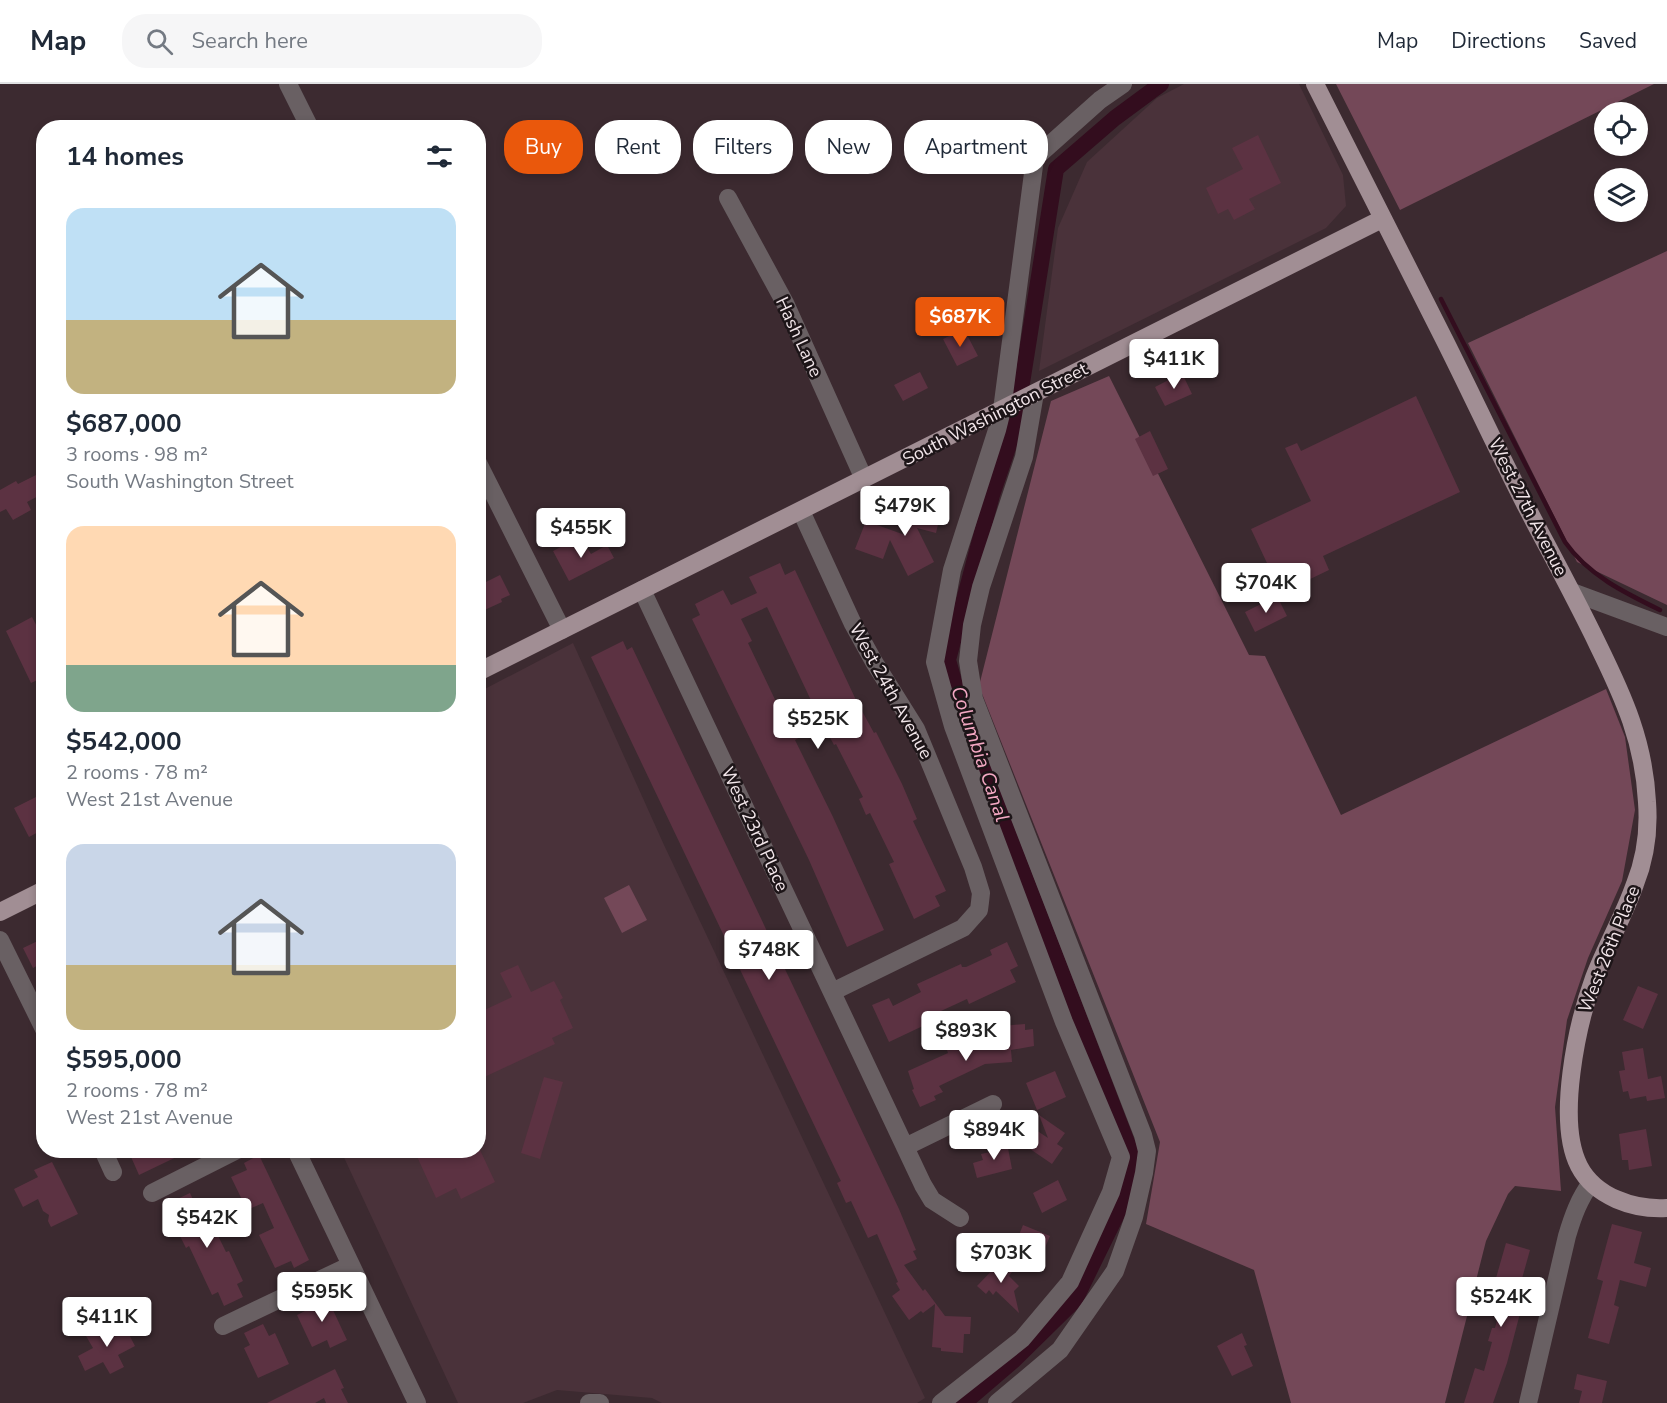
<!DOCTYPE html>
<meta charset="utf-8">
<style>
:root{--surface:#fff;--page:#f6f6f7;--text:#1f2937;--muted:#747a83;--line:#e0e1e3;--accent:#ea580c}
body{margin:0;font-family:"Nunito Sans",sans-serif;background:var(--page);color:var(--text);height:100vh;display:flex;flex-direction:column;font-size:22px;white-space:nowrap}
*{box-sizing:border-box;margin:0}
p{font-size:20px;color:var(--muted)}
.icon{flex:none;width:33px;height:33px;fill:none;stroke:currentColor;stroke-width:2;stroke-linecap:round;stroke-linejoin:round}
.map{position:relative;flex:1;overflow:hidden}
.details{position:absolute;left:36px;top:36px;width:450px;height:1038px;display:flex;flex-direction:column;background:var(--surface);border-radius:24px;box-shadow:0 3px 9px #0003}
.details>*{flex:none}
.top-card{position:absolute;left:504px;top:36px;width:570px;height:54px;display:flex;gap:12px}
.controls{position:absolute;left:1594px;top:18px;display:grid;gap:12px}
.controls a{display:grid;place-items:center;width:54px;height:54px;border-radius:50%;background:var(--surface);box-shadow:0 3px 9px #0003;font-size:30px}
.price{position:absolute;translate:-50% -51px;padding:0 14px;border-radius:6px;background:#fff;color:#222;font-size:20px;line-height:39px;filter:drop-shadow(0 2px 3px #0008)}
.price::after{content:'';position:absolute;left:50%;top:36px;width:18px;height:14px;margin-left:-9px;background:inherit;clip-path:polygon(0 0,100% 0,50% 100%)}
.price.active{background:var(--accent);color:#fff}
ul{padding:0;list-style:none}
li{display:grid;align-content:center;gap:12px;height:318px;padding:0 30px}
li span{display:grid;place-items:center;height:186px;border-radius:18px;color:#555}
li>.icon{margin-inline-start:auto}
span .icon{width:108px;height:108px;fill:#fffc;stroke-width:1}
li b{font-size:26px}
h2{display:flex;justify-content:space-between;align-items:center;height:72px;padding:0 30px;font-size:26px}
.chip{padding:0 21px;border-radius:24px;background:var(--surface);box-shadow:0 3px 9px #0003;font-size:21px;line-height:54px}
.chip.active{background:var(--accent);color:#fff}
header{display:flex;align-items:center;gap:36px;box-sizing:border-box;height:84px;padding:0 30px;background:var(--surface);border-bottom:2px solid var(--line)}
header strong{font-size:28px}
nav{display:flex;gap:33px;margin-inline-start:auto;font-size:21px}
.search{width:420px;height:54px;background:var(--page);display:flex;align-items:center;gap:15px;box-sizing:border-box;padding:0 21px;border-radius:24px;color:var(--muted);font-size:22px}
.map>svg:first-child{display:block}
</style>
<header>
<strong>Map</strong>
<div class="search"><svg class="icon" aria-label="search" viewBox="0 0 24 24"><circle cx="10" cy="10" r="6"/><path d="M15 15l6 6"/></svg>Search here</div>
<nav><a>Map</a><a>Directions</a><a>Saved</a></nav>
</header>
<div class="map">
<svg width="1667" height="1319" viewBox="0 0 1667 1319">
<rect width="100%" height="100%" fill="#3c2a30"/>
<path fill="#4a323a" d="M 1184,0 L 1299,0 L 1343,91 L 1346,122 L 1326,144 L 1039,287 L 1058,144 L 1087,78 L 1157,14 Z
M 573,559 L 664,761 L 925,1314 L 917,1319 L 662,1319 L 652,1314 L 557,1306 L 523,1319 L 458,1319 L 341,1067 L 478,1066 L 479,608 Z"/>
<path fill="#744858" d="M 1336,0 L 1654,0 L 1400,126 Z
M 1667,167 L 1667,521 L 1577,478 L 1468,259 Z
M 1109,292 L 1249,571 L 1265,572 L 1341,731 L 1606,605 L 1625,653 L 1635,726 L 1622,797 L 1588,874 L 1567,936 L 1555,1023 L 1561,1107 L 1515,1102 L 1508,1110 L 1486,1157 L 1445,1319 L 1291,1319 L 1254,1186 L 1146,1140 L 1160,1058 L 979,602 L 1051,317 Z
M 629,801 L 647,836 L 622,849 L 604,814 Z"/>
<g fill="none" stroke-linecap="round" stroke-linejoin="round">
<path stroke="#330d1e" stroke-width="4.5" d="M 1441,215 L 1565,458 C 1588,491 1625,509 1660,526"/>
<path stroke="#330d1e" stroke-width="16" d="M 964,1319 L 1013,1277 L 1075,1216 L 1122,1120 L 1135,1079 L 965,637 L 948,576 L 992,411 L 1015,343 L 1056,85 L 1115,34 L 1161,0"/>
</g>
<path fill="#5c3242" d="M 1258,51 L 1281,99 L 1249,115 L 1255,125 L 1234,136 L 1228,125 L 1218,130 L 1206,104 L 1243,85 L 1232,64 Z
M 964,245 L 978,272 L 957,282 L 943,255 Z
M 920,288 L 928,304 L 903,317 L 894,301 Z
M 1182,289 L 1192,310 L 1165,322 L 1155,303 Z
M 1416,312 L 1460,408 L 1323,472 L 1329,486 L 1281,509 L 1251,445 L 1311,417 L 1285,364 L 1297,359 L 1301,367 Z
M 1150,347 L 1168,385 L 1153,392 L 1135,355 Z
M 44,387 L 44,409 L 27,418 L 31,426 L 13,436 L 6,425 L 0,428 L 0,406 L 16,397 L 18,400 Z
M 915,412 L 943,420 L 936,449 L 917,444 L 934,478 L 908,492 L 890,456 L 883,475 L 855,465 L 866,437 L 905,451 Z
M 574,456 L 581,469 L 588,465 L 591,470 L 607,461 L 614,474 L 569,497 L 553,467 Z
M 780,479 L 785,491 L 795,486 L 856,616 L 874,649 L 876,648 L 902,700 L 917,735 L 913,737 L 946,807 L 935,812 L 940,822 L 914,835 L 889,780 L 894,778 L 870,729 L 866,731 L 859,715 L 863,713 L 836,660 L 834,661 L 816,627 L 767,523 L 741,535 L 752,557 L 748,559 L 789,645 L 795,642 L 800,653 L 795,656 L 833,733 L 884,846 L 847,863 L 809,776 L 692,535 L 700,531 L 695,520 L 723,506 L 731,521 L 757,509 L 749,493 Z
M 500,491 L 510,511 L 501,515 L 502,518 L 478,529 L 478,506 L 485,503 L 484,499 Z
M 1277,512 L 1287,532 L 1255,548 L 1245,528 Z
M 32,533 L 44,556 L 44,593 L 31,599 L 6,547 Z
M 623,557 L 627,566 L 632,563 L 899,1125 L 916,1166 L 913,1167 L 917,1175 L 904,1181 L 923,1207 L 925,1205 L 945,1232 L 971,1233 L 970,1250 L 964,1250 L 963,1269 L 941,1267 L 941,1264 L 932,1263 L 935,1220 L 923,1229 L 921,1227 L 909,1236 L 892,1212 L 900,1206 L 896,1199 L 898,1198 L 877,1150 L 868,1154 L 851,1117 L 846,1119 L 837,1099 L 841,1097 L 838,1091 L 591,573 Z
M 44,709 L 44,745 L 29,753 L 14,724 Z
M 44,854 L 44,878 L 33,884 L 23,864 Z
M 1007,858 L 1018,882 L 1010,886 L 1016,898 L 969,920 L 967,915 L 941,927 L 944,932 L 889,958 L 872,921 L 889,914 L 893,922 L 921,908 L 917,900 L 961,880 L 962,883 L 966,883 L 992,871 L 990,866 Z
M 518,881 L 531,908 L 554,897 L 563,914 L 560,916 L 573,944 L 552,954 L 555,960 L 478,996 L 478,929 L 512,913 L 500,889 Z
M 1638,902 L 1658,910 L 1643,945 L 1623,936 Z
M 1025,940 L 1025,946 L 1033,945 L 1034,962 L 1011,966 L 1012,978 L 985,980 L 939,1002 L 943,1008 L 934,1012 L 936,1016 L 920,1023 L 912,1006 L 914,1005 L 908,987 L 948,969 L 947,966 L 972,954 L 977,963 L 1003,962 L 1002,942 Z
M 1643,964 L 1648,995 L 1661,992 L 1665,1014 L 1647,1017 L 1646,1012 L 1630,1015 L 1628,1007 L 1623,1008 L 1619,987 L 1625,986 L 1622,968 Z
M 1055,987 L 1066,1013 L 1037,1026 L 1026,999 Z
M 544,993 L 563,998 L 540,1075 L 521,1069 Z
M 1039,1031 L 1065,1049 L 1057,1060 L 1063,1064 L 1052,1080 L 1017,1056 L 1027,1040 L 1048,1054 Z
M 1646,1045 L 1652,1082 L 1629,1086 L 1628,1076 L 1622,1076 L 1619,1050 Z
M 1007,1059 L 1012,1085 L 977,1094 L 973,1079 L 983,1076 L 981,1070 L 990,1068 L 988,1063 Z
M 128,1066 L 191,1066 L 139,1091 Z
M 414,1066 L 480,1066 L 495,1098 L 461,1115 L 456,1104 L 436,1114 Z
M 259,1071 L 309,1176 L 294,1184 L 291,1177 L 275,1184 L 259,1151 L 274,1144 L 263,1119 L 247,1126 L 231,1093 L 247,1086 L 244,1079 Z
M 52,1078 L 78,1130 L 51,1143 L 48,1137 L 49,1131 L 43,1127 L 38,1115 L 23,1123 L 14,1105 L 38,1093 L 34,1086 Z
M 1058,1096 L 1067,1116 L 1042,1129 L 1033,1109 Z
M 190,1109 L 196,1122 L 202,1119 L 226,1168 L 229,1167 L 243,1197 L 237,1200 L 243,1213 L 224,1222 L 218,1208 L 212,1211 L 189,1162 L 186,1164 L 171,1134 L 177,1131 L 171,1118 Z
M 1612,1140 L 1642,1148 L 1634,1179 L 1651,1184 L 1646,1203 L 1620,1196 L 1614,1221 L 1619,1223 L 1609,1260 L 1588,1254 L 1603,1197 L 1597,1195 Z
M 1023,1141 L 1050,1152 L 1038,1180 L 1004,1165 L 1011,1150 L 1019,1151 Z
M 1506,1159 L 1530,1166 L 1516,1216 L 1523,1218 L 1507,1279 L 1493,1319 L 1464,1319 L 1475,1284 L 1484,1287 L 1492,1258 L 1488,1257 L 1492,1244 L 1495,1244 L 1507,1197 L 1496,1194 Z
M 1001,1177 L 1012,1188 L 1009,1192 L 1019,1202 L 1014,1207 L 1019,1229 L 996,1207 L 993,1211 L 989,1206 L 986,1210 L 977,1202 Z
M 325,1209 L 347,1256 L 330,1264 L 327,1256 L 312,1263 L 297,1231 L 311,1224 L 308,1217 Z
M 123,1239 L 135,1262 L 118,1271 L 124,1283 L 110,1290 L 103,1278 L 85,1287 L 78,1272 L 93,1264 L 86,1252 L 109,1241 L 111,1245 Z
M 263,1240 L 269,1252 L 275,1249 L 289,1280 L 258,1294 L 244,1264 L 250,1261 L 244,1249 Z
M 1242,1249 L 1247,1261 L 1244,1262 L 1253,1282 L 1232,1292 L 1217,1262 Z
M 335,1285 L 344,1304 L 341,1305 L 348,1319 L 326,1319 L 324,1314 L 315,1319 L 267,1319 Z
M 1577,1290 L 1607,1297 L 1602,1319 L 1579,1319 L 1582,1307 L 1574,1305 Z"/>
<g fill="none" stroke-linecap="round" stroke-linejoin="round">
<path stroke="#696063" stroke-width="18" d="M 288,0 L 310,44
M 728,114 L 785,219 L 864,395
M 478,379 L 562,546
M 801,427 L 853,540 L 874,578 L 916,645 L 973,783 L 981,809 L 980,818 L 979,826 L 963,844 L 832,908
M 642,506 L 923,1101 L 932,1116 L 960,1134
M 1572,508 L 1667,543
M 0,856 L 44,945
M 905,1063 L 993,1020
M 103,1066 L 113,1088
M 296,1066 L 417,1319
M 152,1109 L 237,1066
M 223,1242 L 351,1181
M 589,1319 L 600,1319
M 941,1319 L 1022,1255 L 1070,1198 L 1111,1108 L 1121,1073 L 1064,938 L 953,642 L 935,578 L 952,486 L 997,346 L 1002,326 L 1035,74 L 1100,16 L 1123,0
M 997,1319 L 1060,1266 L 1115,1187 L 1134,1133 L 1144,1089 L 1147,1067 L 1143,1051 L 974,615 L 968,577 L 972,541 L 981,503 L 1024,373 L 1035,309
M 1528,1319 L 1567,1152 C 1573,1132 1579,1115 1591,1099"/>
<path stroke="#a18e94" stroke-width="18" d="M 1315,0 C 1358,86 1402,171 1445,257 C 1472,311 1497,365 1524,418 C 1549,466 1575,513 1598,561 C 1624,614 1644,658 1647,718 C 1649,745 1645,775 1635,800 C 1624,832 1606,862 1594,894 C 1577,940 1556,1037 1579,1082 C 1595,1113 1634,1126 1667,1124
M 478,588 L 1382,135
M 0,828 L 44,806"/>
</g>
<g text-anchor="middle" dominant-baseline="central" stroke-width="5" stroke-linejoin="round" paint-order="stroke">
<g font-size="18" fill="#f2e6ea" stroke="#1d1518">
<text transform="translate(799 253) rotate(65)">Hash Lane</text>
<text transform="translate(995 330) rotate(-27)">South Washington Street</text>
<text transform="translate(1528 423) rotate(63)">West 27th Avenue</text>
<text transform="translate(891 607) rotate(61)">West 24th Avenue</text>
<text transform="translate(755 745) rotate(65)">West 23rd Place</text>
<text transform="translate(1609 865) rotate(-68)">West 26th Place</text>
</g>
<g font-size="20" font-style="italic" fill="#f4a8c3" stroke="#1d1518">
<text transform="translate(980 670) rotate(71)">Columbia Canal</text>
</g>
</g>
</svg>
<div class="controls">
<a><svg class="icon" aria-label="locate" viewBox="0 0 24 24"><circle cx="12" cy="12" r="6"/><path d="M12 2v4M12 18v4M2 12h4M18 12h4"/></svg></a>
<a><svg class="icon" aria-label="layers" viewBox="0 0 24 24"><path d="M12 4l9 5-9 5-9-5zM3 14l9 5 9-5"/></svg></a>
</div>
<b class="price active" style="left:960px;top:264px">$687K</b>
<b class="price" style="left:1174px;top:306px">$411K</b>
<b class="price" style="left:905px;top:453px">$479K</b>
<b class="price" style="left:581px;top:475px">$455K</b>
<b class="price" style="left:1266px;top:530px">$704K</b>
<b class="price" style="left:818px;top:666px">$525K</b>
<b class="price" style="left:769px;top:897px">$748K</b>
<b class="price" style="left:966px;top:978px">$893K</b>
<b class="price" style="left:994px;top:1077px">$894K</b>
<b class="price" style="left:207px;top:1165px">$542K</b>
<b class="price" style="left:1001px;top:1200px">$703K</b>
<b class="price" style="left:322px;top:1239px">$595K</b>
<b class="price" style="left:1501px;top:1244px">$524K</b>
<b class="price" style="left:107px;top:1264px">$411K</b>
<div class="top-card">
<a class="chip active">Buy</a>
<a class="chip">Rent</a>
<a class="chip">Filters</a>
<a class="chip">New</a>
<a class="chip">Apartment</a>
</div>
<section class="details">
<h2>14 homes<svg class="icon" aria-label="filters" viewBox="0 0 24 24"><path d="M4 7h16M4 17h16"/><circle cx="9" cy="7" r="2"/><circle cx="15" cy="17" r="2"/></svg></h2>
<ul>
<li><span style="background:linear-gradient(#bfe0f5 60%,#c2b280 0)"><svg class="icon" aria-label="home" viewBox="0 0 24 24"><path d="M3 11l9-7 9 7M6 9v11h12V9"/></svg></span><div><b>$687,000</b><p>3 rooms · 98 m²</p><p>South Washington Street</p></div></li>
<li><span style="background:linear-gradient(#ffd9b3 75%,#7fa58c 0)"><svg class="icon" aria-label="home" viewBox="0 0 24 24"><path d="M3 11l9-7 9 7M6 9v11h12V9"/></svg></span><div><b>$542,000</b><p>2 rooms · 78 m²</p><p>West 21st Avenue</p></div></li>
<li><span style="background:linear-gradient(#c9d6e8 65%,#c2b280 0)"><svg class="icon" aria-label="home" viewBox="0 0 24 24"><path d="M3 11l9-7 9 7M6 9v11h12V9"/></svg></span><div><b>$595,000</b><p>2 rooms · 78 m²</p><p>West 21st Avenue</p></div></li>
</ul>
</section>
</div>
